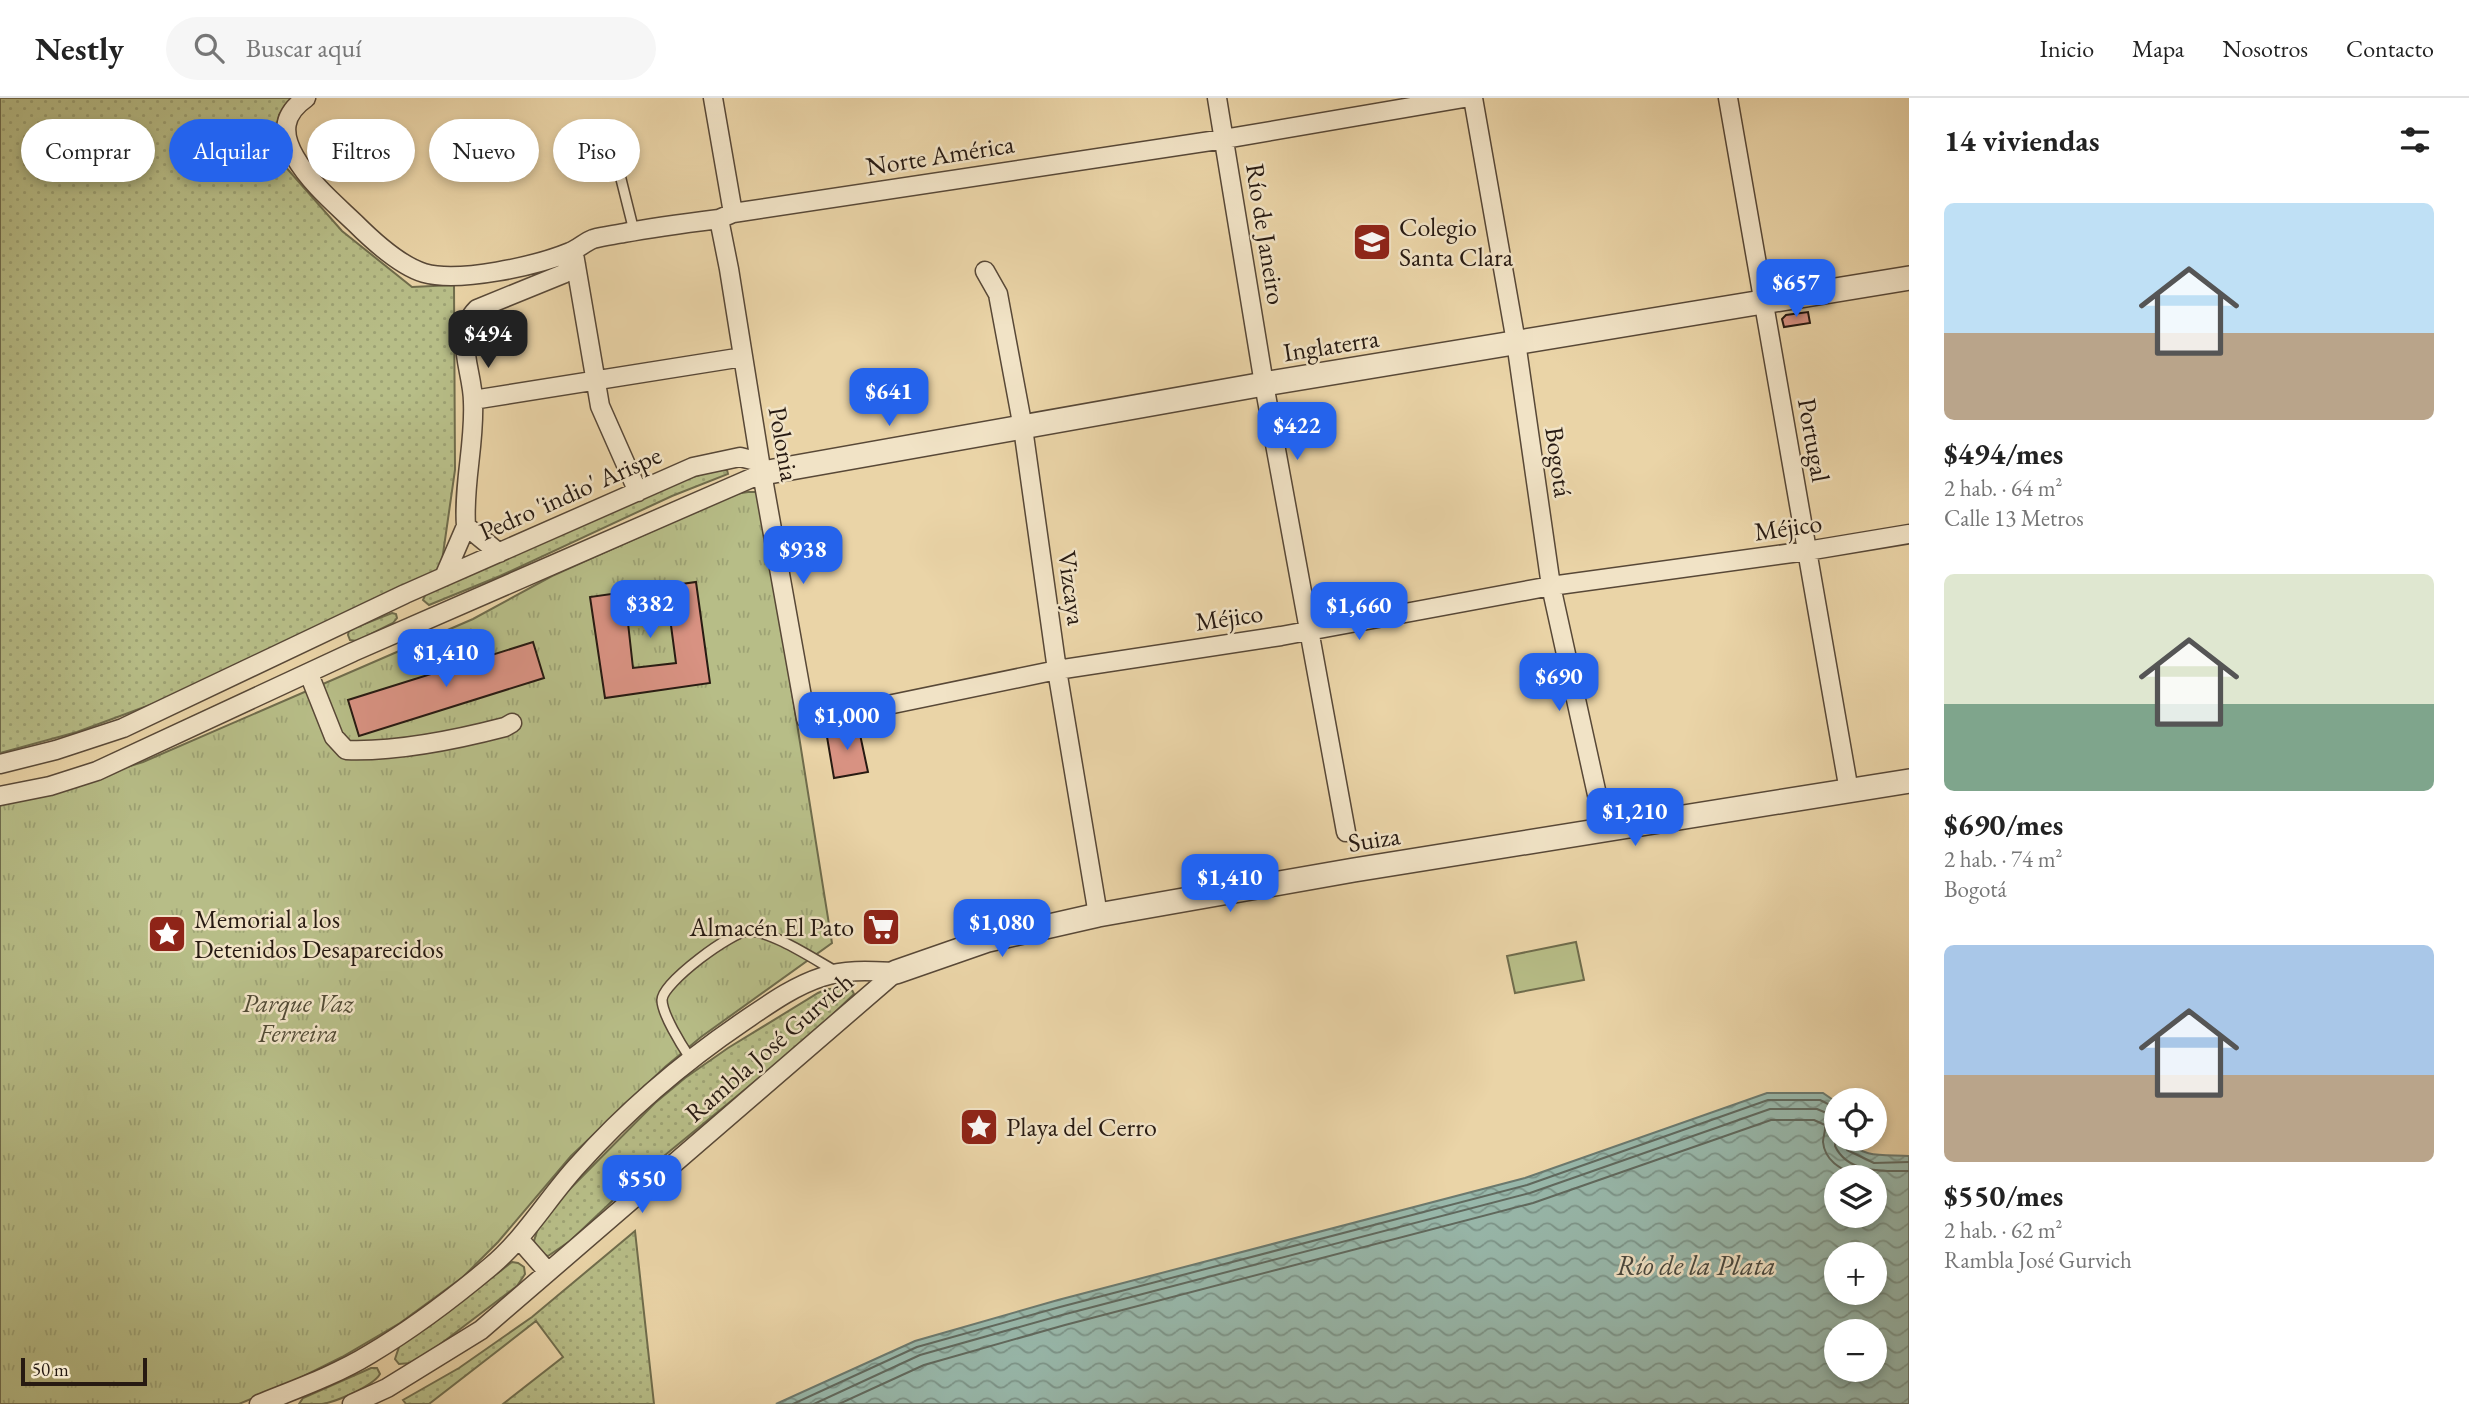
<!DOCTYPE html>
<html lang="es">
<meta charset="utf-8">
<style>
:root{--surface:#fff;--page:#f6f6f6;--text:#222;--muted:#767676;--line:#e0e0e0;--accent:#2563eb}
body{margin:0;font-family:"EB Garamond",serif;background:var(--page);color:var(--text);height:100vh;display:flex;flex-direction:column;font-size:26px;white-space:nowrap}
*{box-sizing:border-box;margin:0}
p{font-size:23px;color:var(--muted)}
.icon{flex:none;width:38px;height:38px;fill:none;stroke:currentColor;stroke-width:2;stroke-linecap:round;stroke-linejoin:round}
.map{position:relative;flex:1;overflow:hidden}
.sheet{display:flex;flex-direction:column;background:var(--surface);width:560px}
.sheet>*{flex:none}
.top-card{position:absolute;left:21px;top:21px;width:665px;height:63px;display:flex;gap:14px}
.tools{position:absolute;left:1824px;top:990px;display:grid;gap:14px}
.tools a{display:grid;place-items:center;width:63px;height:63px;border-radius:50%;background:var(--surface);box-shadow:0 4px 10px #0003;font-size:35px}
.scale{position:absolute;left:21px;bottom:18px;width:126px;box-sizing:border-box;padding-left:7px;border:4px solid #271a12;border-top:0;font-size:19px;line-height:24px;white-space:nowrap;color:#271a12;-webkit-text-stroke:5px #f1e3c6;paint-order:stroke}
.price{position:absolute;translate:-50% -60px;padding:0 16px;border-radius:14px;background:var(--accent);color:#fff;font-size:23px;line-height:46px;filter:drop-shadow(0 2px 4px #0008)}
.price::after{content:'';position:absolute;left:50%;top:42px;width:21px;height:16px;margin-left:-10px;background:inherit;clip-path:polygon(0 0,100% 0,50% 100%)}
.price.on{background:#222;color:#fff}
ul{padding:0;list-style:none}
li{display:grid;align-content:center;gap:14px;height:371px;padding:0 35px}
li span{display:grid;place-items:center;height:217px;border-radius:10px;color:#555}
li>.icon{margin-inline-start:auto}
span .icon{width:126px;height:126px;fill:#fffc;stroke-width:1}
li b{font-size:30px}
h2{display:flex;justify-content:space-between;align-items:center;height:84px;padding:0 35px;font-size:30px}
.chip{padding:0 24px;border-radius:32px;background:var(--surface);box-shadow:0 4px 10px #0003;font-size:24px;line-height:63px}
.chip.on{background:var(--accent);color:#fff}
header{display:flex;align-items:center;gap:42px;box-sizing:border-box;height:98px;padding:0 35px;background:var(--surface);border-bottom:2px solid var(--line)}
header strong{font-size:33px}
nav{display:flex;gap:38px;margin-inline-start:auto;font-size:24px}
.search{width:490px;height:63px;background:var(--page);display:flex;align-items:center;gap:18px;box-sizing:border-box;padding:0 24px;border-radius:38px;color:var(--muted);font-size:26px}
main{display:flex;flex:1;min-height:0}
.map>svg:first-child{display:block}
</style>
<header>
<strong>Nestly</strong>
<div class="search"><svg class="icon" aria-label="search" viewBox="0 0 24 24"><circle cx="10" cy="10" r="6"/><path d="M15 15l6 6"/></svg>Buscar aquí</div>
<nav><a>Inicio</a><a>Mapa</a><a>Nosotros</a><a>Contacto</a></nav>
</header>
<main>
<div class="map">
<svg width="1909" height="1306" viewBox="0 0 1909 1306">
<defs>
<pattern id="grass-dots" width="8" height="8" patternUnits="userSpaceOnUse" patternTransform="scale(1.75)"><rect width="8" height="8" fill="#b7bd87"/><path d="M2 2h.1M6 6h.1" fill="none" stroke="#9da274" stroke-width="1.8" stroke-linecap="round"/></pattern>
<pattern id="park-tufts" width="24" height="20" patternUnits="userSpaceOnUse" patternTransform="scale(1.75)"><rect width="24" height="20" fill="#b7bd87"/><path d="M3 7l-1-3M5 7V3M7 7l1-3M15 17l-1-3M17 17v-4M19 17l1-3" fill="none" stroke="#9da274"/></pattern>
<pattern id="water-waves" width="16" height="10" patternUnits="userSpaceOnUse" patternTransform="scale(1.75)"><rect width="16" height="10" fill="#98b8ab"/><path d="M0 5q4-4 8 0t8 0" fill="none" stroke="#7c958a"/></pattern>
</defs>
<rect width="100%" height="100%" fill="#ead4a7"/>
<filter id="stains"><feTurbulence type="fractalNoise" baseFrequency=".00286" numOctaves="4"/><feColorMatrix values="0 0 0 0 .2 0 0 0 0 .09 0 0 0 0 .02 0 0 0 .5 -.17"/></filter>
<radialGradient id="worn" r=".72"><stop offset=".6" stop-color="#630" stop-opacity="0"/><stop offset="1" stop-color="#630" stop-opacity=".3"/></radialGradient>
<path fill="url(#grass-dots)" stroke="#6f6c4c" stroke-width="2" d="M 0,0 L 292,0 L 279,17 L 275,57 L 342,133 L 412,189 L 454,187 L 455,372 L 440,477 L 158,604 L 77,634 L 0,655 Z
M 716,372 L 727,372 L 728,376 L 672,398 L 500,478 L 429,507 L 423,502 L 426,495 L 677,384 Z
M 392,515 L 396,516 L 397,520 L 393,525 L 357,543 L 350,542 L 348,537 L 349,532 Z
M 851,890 L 854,896 L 808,940 L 670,1053 L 626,1090 L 570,1143 L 548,1158 L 539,1156 L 534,1143 L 538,1130 L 552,1109 L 655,1005 L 685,980 L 728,950 L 818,895 L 827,891 Z
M 635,1133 L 654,1306 L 503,1306 L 563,1259 L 536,1223 L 429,1306 L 406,1306 L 403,1302 L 459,1270 L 532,1219 Z
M 512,1164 L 518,1165 L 524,1169 L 525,1176 L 517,1188 L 426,1257 L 411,1265 L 399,1266 L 395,1261 L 400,1246 L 428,1229 Z
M 371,1270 L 377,1270 L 380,1276 C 373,1288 336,1304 322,1306 C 314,1306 307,1306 299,1306 L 303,1300 Z"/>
<path fill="url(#park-tufts)" stroke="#6f6c4c" stroke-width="2" d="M 748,394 L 755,394 L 761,400 L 832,845 L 701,939 L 665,969 L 571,1058 L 498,1144 L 463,1179 L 400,1225 L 342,1259 L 296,1282 L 239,1306 L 0,1306 L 0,702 L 78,684 L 143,664 L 473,521 L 552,478 L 735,396 Z"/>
<path fill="#b7bd87" stroke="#6f6c4c" stroke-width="2" d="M 1576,844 L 1584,882 L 1515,895 L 1507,858 Z"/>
<path fill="url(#water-waves)" stroke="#6b796e" stroke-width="2" fill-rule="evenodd" d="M 1767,995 L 1823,995 L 1836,1004 L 1836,1041 L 1849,1041 C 1860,1062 1890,1056 1909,1058 L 1909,1306 L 776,1306 L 915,1243 L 1058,1202 L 1525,1080 ZM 1836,1080 L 1874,1080 L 1874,1118 L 1836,1118 ZM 1836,1157 L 1874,1157 L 1874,1195 L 1836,1195 ZM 1836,1234 L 1874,1234 L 1874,1272 L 1836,1272 Z"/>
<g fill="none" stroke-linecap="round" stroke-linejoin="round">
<path stroke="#60695e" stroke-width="2" d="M 1836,1035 L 1835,1048 C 1848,1076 1884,1073 1909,1073
M 1843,1041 L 1847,1052 L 1874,1065 L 1909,1064
M 793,1306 L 917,1249 L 1060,1209 L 1527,1087 L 1768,1002 L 1820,1002 L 1836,1010
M 814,1306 L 920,1257 L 1062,1217 L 1530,1095 L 1770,1011 L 1817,1011 L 1836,1019
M 839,1306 L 924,1267 L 1065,1227 L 1533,1105 L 1771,1022 L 1814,1022 L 1825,1027 C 1826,1033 1823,1038 1823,1044 C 1825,1065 1844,1072 1860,1080"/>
</g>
<path fill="#d89282" stroke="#271a12" stroke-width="2" fill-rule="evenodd" d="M 1808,214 L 1810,225 L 1784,229 L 1782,221 L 1786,217 Z
M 696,484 L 710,585 L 605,600 L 590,499 ZM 670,520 L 676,565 L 633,570 L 628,525 Z
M 533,544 L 544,580 L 359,638 L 348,602 Z
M 858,627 L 868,674 L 834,680 L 826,633 Z
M 887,815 L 892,841 L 875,843 L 871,818 Z"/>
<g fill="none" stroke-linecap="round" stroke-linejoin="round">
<g stroke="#584837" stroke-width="12">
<path id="service" d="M 572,37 L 596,28 L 605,30 L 610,37 L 634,133
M 690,960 C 682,948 662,916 662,902 C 662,885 733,832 749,833 C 772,833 815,862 837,874"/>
</g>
<g stroke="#584837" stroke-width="21">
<path id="minor" d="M 306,0 C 283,16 281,35 295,59 C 310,85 334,105 355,125 C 372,142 401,168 424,175 C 459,185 536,168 570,154 C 578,151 585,144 593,141 C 603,138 614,137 624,135 C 655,129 687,125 719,121 L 733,115 L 1224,41 L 1464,0
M 713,0 L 733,115
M 1217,0 L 1264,286 L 1346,734
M 1473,0 L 1516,244 L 1551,488 L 1605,733
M 1728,0 L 1849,693
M 719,121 L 729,171 L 760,364 L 806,621 L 830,619 L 1057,572 L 1281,538 L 1551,488 L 1807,453 L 1909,436
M 574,156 L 600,308 L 638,394
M 985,173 L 998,196 L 1023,330 L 1057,572 L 1098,817
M 473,302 L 743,259
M 466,428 C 463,386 475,346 473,304 C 473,283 464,262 465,240 C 465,228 469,219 477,211 L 563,176 L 576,167
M 444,479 L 466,428 L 499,455
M 309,576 L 334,639 L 346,652 C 398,654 455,642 505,629 L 512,625
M 0,666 L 56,652 L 123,630 L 405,496 L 693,369 L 740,359 L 760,364
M 0,698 L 50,688 L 97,673 L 353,554 L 763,375
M 519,1141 L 548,1174
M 259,1306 C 296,1291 336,1277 370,1256 C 412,1231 453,1200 490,1169 C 525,1140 547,1101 577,1068 C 626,1013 682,965 744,923 C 769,906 794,888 822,879 C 847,871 871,873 896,874
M 352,1306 L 387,1290 L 481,1232 L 896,874"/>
</g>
<g stroke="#584837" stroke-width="26">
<path id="tertiary" d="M 763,375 L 1264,286 L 1909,180
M 896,874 L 988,842 L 1098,817 L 1354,772 L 1909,683"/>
</g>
<use href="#service" stroke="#f1e3c6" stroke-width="9"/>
<use href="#minor" stroke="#f1e3c6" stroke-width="18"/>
<use href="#tertiary" stroke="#f1e3c6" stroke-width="23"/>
</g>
<defs>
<g id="school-square" transform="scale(2.0125)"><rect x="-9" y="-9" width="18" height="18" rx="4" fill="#8f2418" stroke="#f1e3c6"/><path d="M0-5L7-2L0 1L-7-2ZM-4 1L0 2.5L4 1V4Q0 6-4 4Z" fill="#fff"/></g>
<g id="supermarket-square" transform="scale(2.0125)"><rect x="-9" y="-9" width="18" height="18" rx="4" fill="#8f2418" stroke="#f1e3c6"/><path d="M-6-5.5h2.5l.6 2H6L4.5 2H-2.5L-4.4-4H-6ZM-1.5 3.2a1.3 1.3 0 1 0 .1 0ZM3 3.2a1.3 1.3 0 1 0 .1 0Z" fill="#fff"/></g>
<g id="sight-square" transform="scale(2.0125)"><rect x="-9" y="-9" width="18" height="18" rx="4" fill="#8f2418" stroke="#f1e3c6"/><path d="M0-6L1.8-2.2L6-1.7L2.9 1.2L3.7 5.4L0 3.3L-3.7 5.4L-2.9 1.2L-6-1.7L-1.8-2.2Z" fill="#fff"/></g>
</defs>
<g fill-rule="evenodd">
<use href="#school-square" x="1372" y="144"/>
<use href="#supermarket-square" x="881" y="829"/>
<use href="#sight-square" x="167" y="836"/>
<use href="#sight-square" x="979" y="1029"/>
</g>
<g text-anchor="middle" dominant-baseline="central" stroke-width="5" stroke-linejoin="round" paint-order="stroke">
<g font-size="26" fill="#271a12" stroke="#f1e3c6">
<text transform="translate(940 57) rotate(-9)">Norte América</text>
<text transform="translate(1266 136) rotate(81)">Río de Janeiro</text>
<text transform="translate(1331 247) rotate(-9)">Inglaterra</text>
<text transform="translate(1814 342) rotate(80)">Portugal</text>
<text transform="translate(784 346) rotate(80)">Polonia</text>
<text transform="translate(1559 364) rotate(82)">Bogotá</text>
<text transform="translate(570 395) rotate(-24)">Pedro 'indio' Arispe</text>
<text transform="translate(1788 429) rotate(-8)">Méjico</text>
<text transform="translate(1072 490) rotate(82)">Vizcaya</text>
<text transform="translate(1229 519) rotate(-8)">Méjico</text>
<text transform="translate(1374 741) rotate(-9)">Suiza</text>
<text transform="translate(769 949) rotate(-41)">Rambla José Gurvich</text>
</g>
<g font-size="26" fill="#271a12" stroke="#f1e3c6" text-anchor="start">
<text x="1399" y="129">Colegio<tspan x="1399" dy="30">Santa Clara</tspan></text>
<text x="194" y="821">Memorial a los<tspan x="194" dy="30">Detenidos Desaparecidos</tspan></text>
<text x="854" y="829" text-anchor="end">Almacén El Pato</text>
<text x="1006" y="1029">Playa del Cerro</text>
</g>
<g font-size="26" font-style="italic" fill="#524b35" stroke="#f1e3c6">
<text x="298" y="905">Parque Vaz<tspan x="298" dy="30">Ferreira</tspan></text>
</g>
<g font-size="28" font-style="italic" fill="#494940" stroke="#f1e3c6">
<text x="1696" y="1167">Río de la Plata</text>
</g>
</g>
<rect width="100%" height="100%" filter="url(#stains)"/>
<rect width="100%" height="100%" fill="url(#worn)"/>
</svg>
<div class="tools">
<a><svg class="icon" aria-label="locate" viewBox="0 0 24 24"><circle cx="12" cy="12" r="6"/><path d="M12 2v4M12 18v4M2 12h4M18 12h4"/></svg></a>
<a><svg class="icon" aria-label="layers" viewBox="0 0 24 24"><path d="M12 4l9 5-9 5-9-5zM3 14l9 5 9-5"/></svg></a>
<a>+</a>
<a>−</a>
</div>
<div class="scale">50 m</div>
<b class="price" style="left:1796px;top:221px">$657</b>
<b class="price on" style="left:488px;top:272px">$494</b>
<b class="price" style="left:889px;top:330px">$641</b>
<b class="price" style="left:1297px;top:364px">$422</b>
<b class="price" style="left:803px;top:488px">$938</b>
<b class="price" style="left:650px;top:542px">$382</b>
<b class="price" style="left:1359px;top:544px">$1,660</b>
<b class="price" style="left:446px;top:591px">$1,410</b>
<b class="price" style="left:1559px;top:615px">$690</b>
<b class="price" style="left:847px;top:654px">$1,000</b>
<b class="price" style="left:1635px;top:750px">$1,210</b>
<b class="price" style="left:1230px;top:816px">$1,410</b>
<b class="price" style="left:1002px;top:861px">$1,080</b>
<b class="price" style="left:642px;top:1117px">$550</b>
<div class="top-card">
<a class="chip">Comprar</a>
<a class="chip on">Alquilar</a>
<a class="chip">Filtros</a>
<a class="chip">Nuevo</a>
<a class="chip">Piso</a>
</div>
</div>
<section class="sheet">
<h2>14 viviendas<svg class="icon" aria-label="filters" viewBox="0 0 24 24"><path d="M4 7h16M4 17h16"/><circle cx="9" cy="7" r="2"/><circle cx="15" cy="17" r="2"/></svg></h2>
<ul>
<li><span style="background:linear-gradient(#bfe0f5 60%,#b9a48a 0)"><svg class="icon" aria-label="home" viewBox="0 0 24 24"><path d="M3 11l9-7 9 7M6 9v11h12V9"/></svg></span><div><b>$494/mes</b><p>2 hab. · 64 m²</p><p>Calle 13 Metros</p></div></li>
<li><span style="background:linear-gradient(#dfe7d0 60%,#7fa58c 0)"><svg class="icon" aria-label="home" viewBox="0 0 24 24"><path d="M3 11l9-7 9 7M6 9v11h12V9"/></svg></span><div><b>$690/mes</b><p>2 hab. · 74 m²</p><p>Bogotá</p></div></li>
<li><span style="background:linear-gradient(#a9c7e8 60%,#b9a48a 0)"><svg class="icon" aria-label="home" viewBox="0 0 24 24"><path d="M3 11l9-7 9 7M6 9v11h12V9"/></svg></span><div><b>$550/mes</b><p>2 hab. · 62 m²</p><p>Rambla José Gurvich</p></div></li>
</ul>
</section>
</main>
